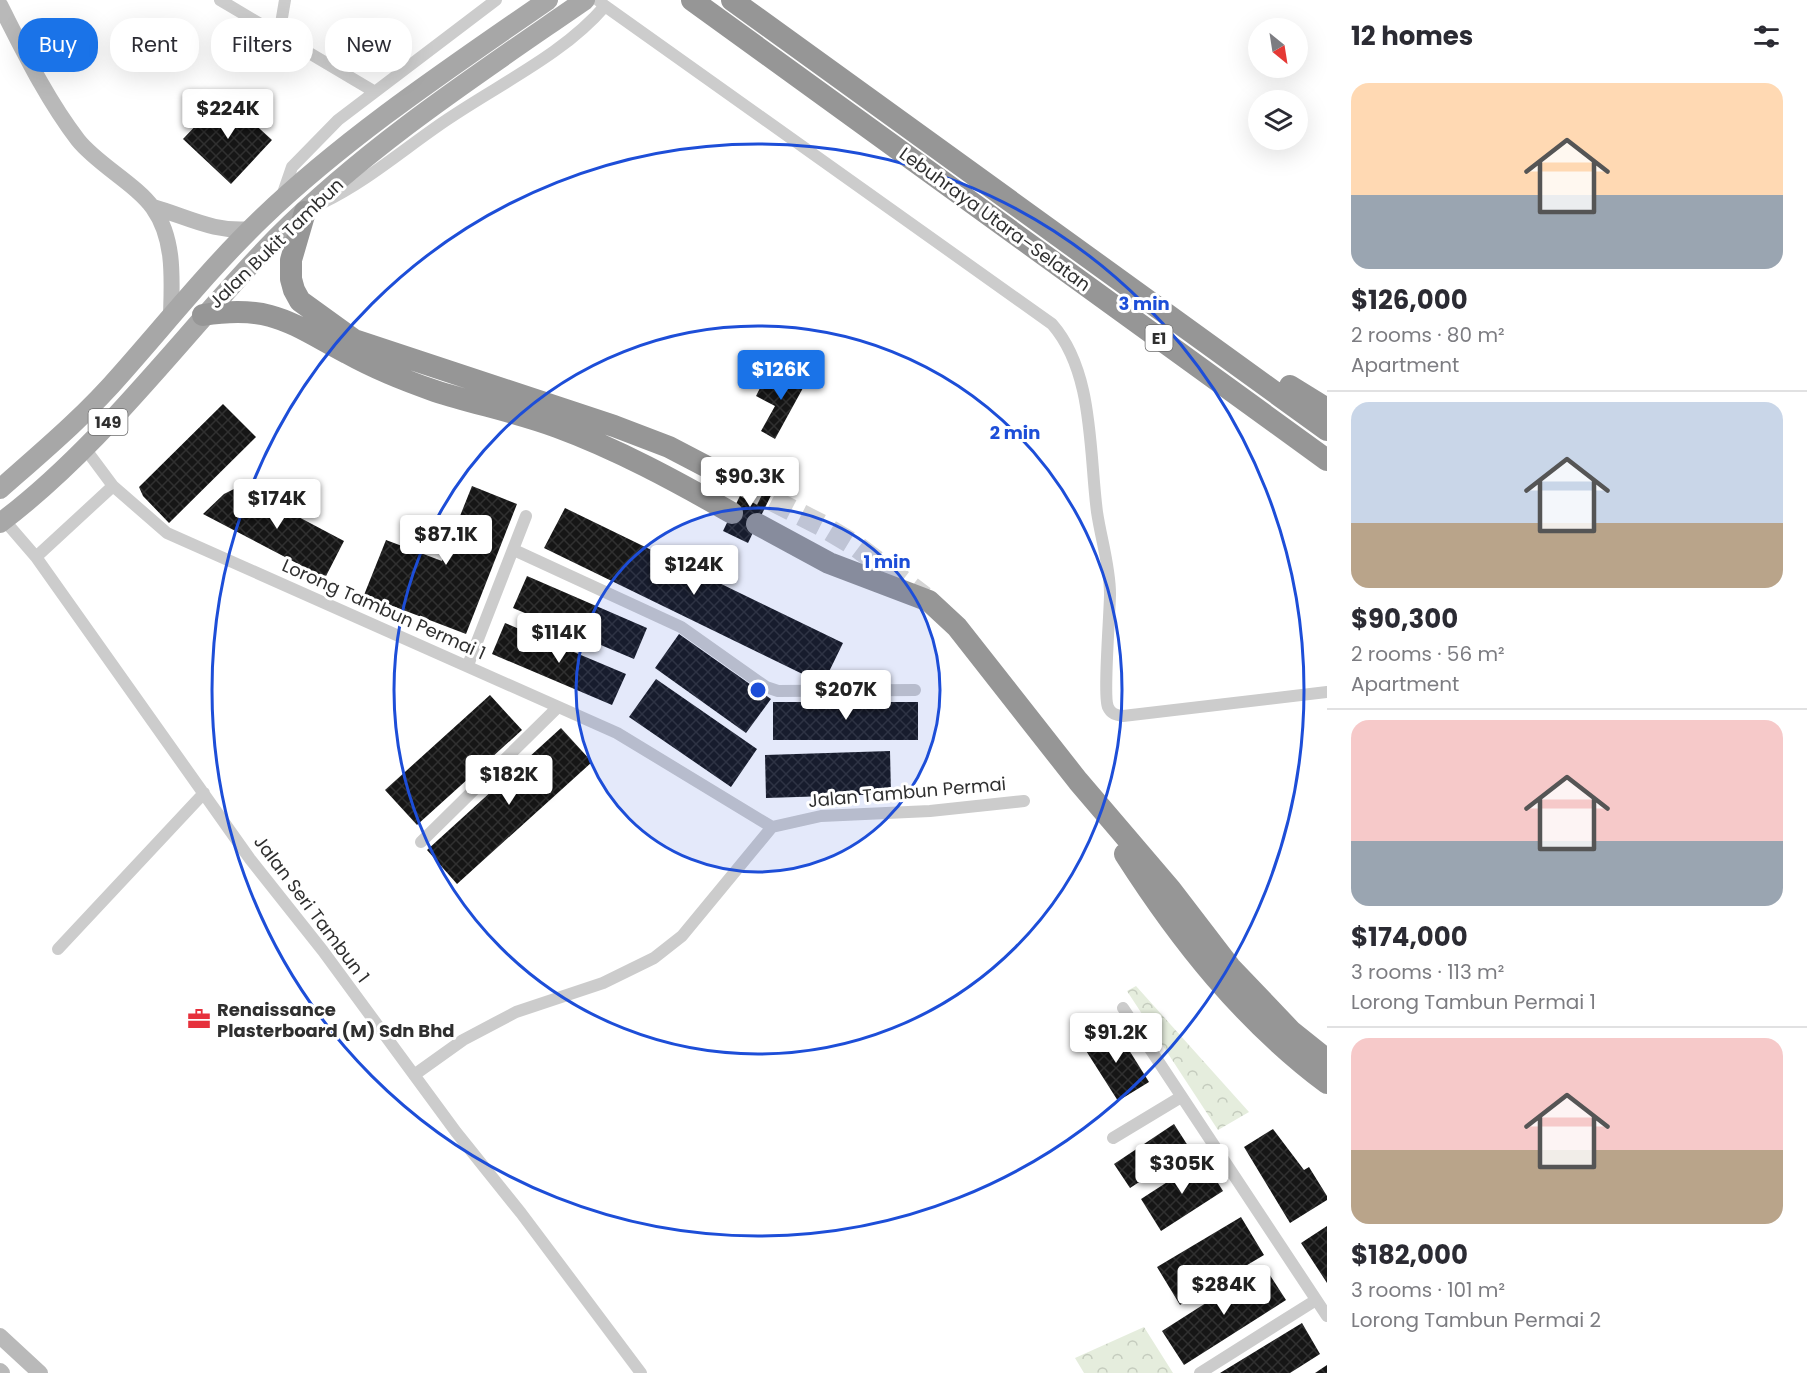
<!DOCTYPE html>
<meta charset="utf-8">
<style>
:root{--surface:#fff;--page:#f7f7f7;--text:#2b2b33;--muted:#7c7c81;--line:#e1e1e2;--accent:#1a73e8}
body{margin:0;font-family:Poppins,sans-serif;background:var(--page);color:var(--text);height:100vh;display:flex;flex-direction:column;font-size:22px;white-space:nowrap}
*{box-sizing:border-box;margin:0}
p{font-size:20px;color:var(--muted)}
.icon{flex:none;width:33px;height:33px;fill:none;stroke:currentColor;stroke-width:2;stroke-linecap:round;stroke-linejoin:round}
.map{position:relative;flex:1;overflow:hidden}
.drawer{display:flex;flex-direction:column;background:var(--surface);width:480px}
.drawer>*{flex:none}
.guide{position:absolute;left:18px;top:18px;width:570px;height:54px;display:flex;gap:12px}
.needle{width:39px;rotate:150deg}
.fabs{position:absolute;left:1248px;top:18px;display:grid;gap:12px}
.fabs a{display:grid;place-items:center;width:60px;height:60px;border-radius:50%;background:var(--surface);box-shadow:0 6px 24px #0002;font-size:30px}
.price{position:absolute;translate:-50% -51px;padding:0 14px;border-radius:6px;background:#fff;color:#222;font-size:20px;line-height:39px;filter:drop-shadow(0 2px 3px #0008)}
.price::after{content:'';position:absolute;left:50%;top:36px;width:18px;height:14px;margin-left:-9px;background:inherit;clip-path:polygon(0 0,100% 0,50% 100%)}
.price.active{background:var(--accent);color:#fff}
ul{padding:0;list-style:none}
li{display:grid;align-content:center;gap:12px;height:318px;padding:0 24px}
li+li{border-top:2px solid var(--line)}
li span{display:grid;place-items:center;height:186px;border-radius:18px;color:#555}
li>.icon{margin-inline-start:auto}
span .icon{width:108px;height:108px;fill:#fffc;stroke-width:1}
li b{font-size:26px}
h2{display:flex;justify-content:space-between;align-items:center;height:72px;padding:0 24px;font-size:26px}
.tag{padding:0 21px;border-radius:24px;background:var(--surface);box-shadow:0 6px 24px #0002;font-size:21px;line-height:54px}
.tag.active{background:var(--accent);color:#fff}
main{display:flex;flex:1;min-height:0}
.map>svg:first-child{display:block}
</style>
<main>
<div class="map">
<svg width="1327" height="1373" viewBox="0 0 1327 1373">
<defs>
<pattern id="park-crowns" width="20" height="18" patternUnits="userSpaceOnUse" patternTransform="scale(1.5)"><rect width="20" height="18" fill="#e5eddd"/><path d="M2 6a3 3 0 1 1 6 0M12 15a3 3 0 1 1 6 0" fill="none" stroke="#c5ccbe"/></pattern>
<pattern id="building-cross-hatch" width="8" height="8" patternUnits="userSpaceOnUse" patternTransform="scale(1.5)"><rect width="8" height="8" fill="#161616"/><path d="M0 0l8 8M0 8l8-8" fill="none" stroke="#303030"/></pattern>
</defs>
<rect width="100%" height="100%" fill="#fff"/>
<path fill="url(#park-crowns)" d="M 1136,986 L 1249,1112 L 1218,1130 L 1127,991 Z
M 1144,1327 L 1173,1373 L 1084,1373 L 1075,1358 Z"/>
<path fill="url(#building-cross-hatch)" d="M 224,96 L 272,140 L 231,184 L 183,139 Z
M 793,369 L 809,377 L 775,439 L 761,431 L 775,406 L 756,396 L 763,382 L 781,392 Z
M 223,404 L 256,437 L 169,523 L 143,496 L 139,487 Z
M 751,473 L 776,485 L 748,543 L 723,531 Z
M 240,486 L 344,541 L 325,578 L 203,514 L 224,494 Z
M 472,486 L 517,504 L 466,634 L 364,595 L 386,540 L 442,561 Z
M 565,508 L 843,643 L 823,684 L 544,548 Z
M 527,576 L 647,628 L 634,659 L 513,608 Z
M 505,623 L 626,674 L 612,705 L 492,654 Z
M 679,634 L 771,699 L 746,733 L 655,668 Z
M 656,679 L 757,749 L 731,787 L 629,717 Z
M 490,695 L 522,730 L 417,825 L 385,790 Z
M 773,702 L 918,702 L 918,740 L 773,740 Z
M 561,728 L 592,762 L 457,884 L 427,850 Z
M 890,751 L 891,794 L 766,798 L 765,755 Z
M 1114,1026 L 1149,1082 L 1118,1101 L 1083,1046 Z
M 1174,1124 L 1190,1149 L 1130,1188 L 1114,1164 Z
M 1273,1129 L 1304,1170 L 1309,1167 L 1327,1196 L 1327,1200 L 1290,1223 L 1244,1147 Z
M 1203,1159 L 1223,1191 L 1161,1231 L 1141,1199 Z
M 1241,1217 L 1264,1255 L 1180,1305 L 1157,1267 Z
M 1327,1226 L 1327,1283 L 1301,1243 Z
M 1264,1266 L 1286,1300 L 1184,1365 L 1162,1331 Z
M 1302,1323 L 1320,1354 L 1290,1373 L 1220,1373 Z
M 1327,1365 L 1327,1373 L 1315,1373 Z"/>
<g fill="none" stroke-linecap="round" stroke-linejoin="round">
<path stroke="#d5d5d5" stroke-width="22" stroke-dasharray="22 11" stroke-linecap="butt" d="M 713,470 L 821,525 L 856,546 L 924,597"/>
<path stroke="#ccc" stroke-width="12" d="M 220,0 L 375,92
M 605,6 L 1052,324 C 1094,372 1089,451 1097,512 C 1101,539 1110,567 1110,594 C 1110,612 1103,697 1108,707 C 1111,714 1116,715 1123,716 L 1327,692
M 279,35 L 285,0
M 282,196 L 292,167 L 338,120 L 496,0
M 322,203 C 368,181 406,147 448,119 C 501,83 564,54 605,6 L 598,0
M 84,447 L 113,486 L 167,533 L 617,733 L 772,827
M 4,520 L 36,557 L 250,859 L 323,951 L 456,1132 L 521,1213 L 641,1373
M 514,550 L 681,627 L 766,687 L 778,691 L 915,690
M 36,557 L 113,486
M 468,665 L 526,516
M 421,842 L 558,707
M 58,949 L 204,793
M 1123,1008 L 1327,1316
M 414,1075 L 463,1040 L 516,1012 L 603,983 L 654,958 L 682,936 L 772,827 L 821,816 L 930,811 L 1024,801
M 1113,1138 L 1181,1097
M 1200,1373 L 1316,1300"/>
<path stroke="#b9b9b9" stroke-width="16" d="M 0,5 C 24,52 46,98 78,140 C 97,164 137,185 153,208 C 175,239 172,279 171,315
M 153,207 C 188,217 214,233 252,229
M 0,1336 L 40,1373
M 0,1371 L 2,1373"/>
<path stroke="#a7a7a7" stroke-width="20" d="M 0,489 C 42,452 85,416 122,373 C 168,321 212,266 262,218 C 349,135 450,68 548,0
M 0,523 C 104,445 186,330 277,237 C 369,145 478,74 585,0"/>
<path stroke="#969696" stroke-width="22" d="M 692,0 L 1327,460
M 732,0 L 1327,430
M 305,212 L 291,260 L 291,279 L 294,290 L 300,301 L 354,340 L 614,426 L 669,447 L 713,470
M 203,315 C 271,304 290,323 347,353 C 374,368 406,381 435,391 C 475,404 517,412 557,427 C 617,449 676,481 732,513
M 1290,386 L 1327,409
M 757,524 L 829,563 L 929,601 L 957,627 L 1078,781 L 1171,890 L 1230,967 L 1291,1031 L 1327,1060
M 1125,854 C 1180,940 1244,1021 1327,1083"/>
</g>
<circle cx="758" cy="690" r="182" fill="#1d4ed8" fill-opacity=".12"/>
<g fill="none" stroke="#1d4ed8" stroke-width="3">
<circle cx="758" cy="690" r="182"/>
<circle cx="758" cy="690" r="364"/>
<circle cx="758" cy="690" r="546"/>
</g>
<defs>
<g id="office-bare" transform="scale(1.8)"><path d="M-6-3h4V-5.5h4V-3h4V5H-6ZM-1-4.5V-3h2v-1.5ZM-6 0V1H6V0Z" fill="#e6313c" stroke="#fff" stroke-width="2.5" paint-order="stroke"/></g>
</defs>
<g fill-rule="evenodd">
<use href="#office-bare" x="199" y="1019"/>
</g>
<g text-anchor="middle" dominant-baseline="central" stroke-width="6" stroke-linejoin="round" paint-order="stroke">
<g fill="#fff" stroke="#6d6d6d" stroke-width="1.5">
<rect x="1145.5" y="325" width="27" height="26" rx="4.5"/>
<rect x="88.5" y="409" width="39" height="26" rx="4.5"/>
</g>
<g font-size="16" font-weight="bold" fill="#2f2f2f">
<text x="1159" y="338">E1</text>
<text x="108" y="422">149</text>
</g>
<g font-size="18" fill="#2f2f2f" stroke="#fff">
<text transform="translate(995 219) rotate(36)">Lebuhraya Utara–Selatan</text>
<text transform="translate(276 243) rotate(-44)">Jalan Bukit Tambun</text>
<text transform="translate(384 609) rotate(24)">Lorong Tambun Permai 1</text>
<text transform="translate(907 792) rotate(-5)">Jalan Tambun Permai</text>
<text transform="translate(312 909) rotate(53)">Jalan Seri Tambun 1</text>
</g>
<g font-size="18" font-weight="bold" fill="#2f2f2f" stroke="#fff" text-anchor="start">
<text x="217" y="1009">Renaissance<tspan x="217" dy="21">Plasterboard (M) Sdn Bhd</tspan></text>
</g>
</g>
<circle cx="758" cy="690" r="9" fill="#1d4ed8" stroke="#fff" stroke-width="3"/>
<g font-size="18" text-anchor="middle" font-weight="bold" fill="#1d4ed8" stroke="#fff" stroke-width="6" stroke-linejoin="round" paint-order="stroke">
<text x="1144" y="310">3 min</text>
<text x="1015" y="439">2 min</text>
<text x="887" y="568">1 min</text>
</g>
</svg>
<div class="fabs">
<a><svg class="needle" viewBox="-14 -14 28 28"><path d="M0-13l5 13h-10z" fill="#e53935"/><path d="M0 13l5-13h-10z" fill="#7c7c81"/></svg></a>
<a><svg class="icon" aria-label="layers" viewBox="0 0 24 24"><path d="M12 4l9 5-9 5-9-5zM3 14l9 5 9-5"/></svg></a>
</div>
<b class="price" style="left:228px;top:140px">$224K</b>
<b class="price active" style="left:781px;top:401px">$126K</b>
<b class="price" style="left:750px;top:508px">$90.3K</b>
<b class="price" style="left:277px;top:530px">$174K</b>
<b class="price" style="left:446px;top:566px">$87.1K</b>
<b class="price" style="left:694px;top:596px">$124K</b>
<b class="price" style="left:559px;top:664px">$114K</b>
<b class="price" style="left:846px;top:721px">$207K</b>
<b class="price" style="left:509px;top:806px">$182K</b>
<b class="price" style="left:1116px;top:1064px">$91.2K</b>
<b class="price" style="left:1182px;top:1195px">$305K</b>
<b class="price" style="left:1224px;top:1316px">$284K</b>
<div class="guide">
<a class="tag active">Buy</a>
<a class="tag">Rent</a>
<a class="tag">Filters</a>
<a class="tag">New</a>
</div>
</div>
<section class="drawer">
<h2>12 homes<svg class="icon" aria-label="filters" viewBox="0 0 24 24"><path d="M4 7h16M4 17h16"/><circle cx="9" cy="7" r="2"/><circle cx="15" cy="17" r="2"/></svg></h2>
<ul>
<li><span style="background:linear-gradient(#ffd9b3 60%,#9aa5b1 0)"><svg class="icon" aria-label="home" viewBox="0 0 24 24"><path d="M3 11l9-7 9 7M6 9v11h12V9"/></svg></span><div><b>$126,000</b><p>2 rooms · 80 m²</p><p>Apartment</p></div></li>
<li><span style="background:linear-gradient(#c9d6e8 65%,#b9a48a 0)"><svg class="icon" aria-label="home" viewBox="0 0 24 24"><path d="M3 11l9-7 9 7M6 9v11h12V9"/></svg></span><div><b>$90,300</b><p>2 rooms · 56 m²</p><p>Apartment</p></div></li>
<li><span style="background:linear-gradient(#f6c9c9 65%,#9aa5b1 0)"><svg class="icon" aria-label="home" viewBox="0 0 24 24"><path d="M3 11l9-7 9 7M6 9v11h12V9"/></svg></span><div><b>$174,000</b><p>3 rooms · 113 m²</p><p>Lorong Tambun Permai 1</p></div></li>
<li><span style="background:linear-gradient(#f6c9c9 60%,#b9a48a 0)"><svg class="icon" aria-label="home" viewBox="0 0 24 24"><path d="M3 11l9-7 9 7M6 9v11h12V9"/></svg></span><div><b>$182,000</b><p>3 rooms · 101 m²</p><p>Lorong Tambun Permai 2</p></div></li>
</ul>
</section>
</main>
